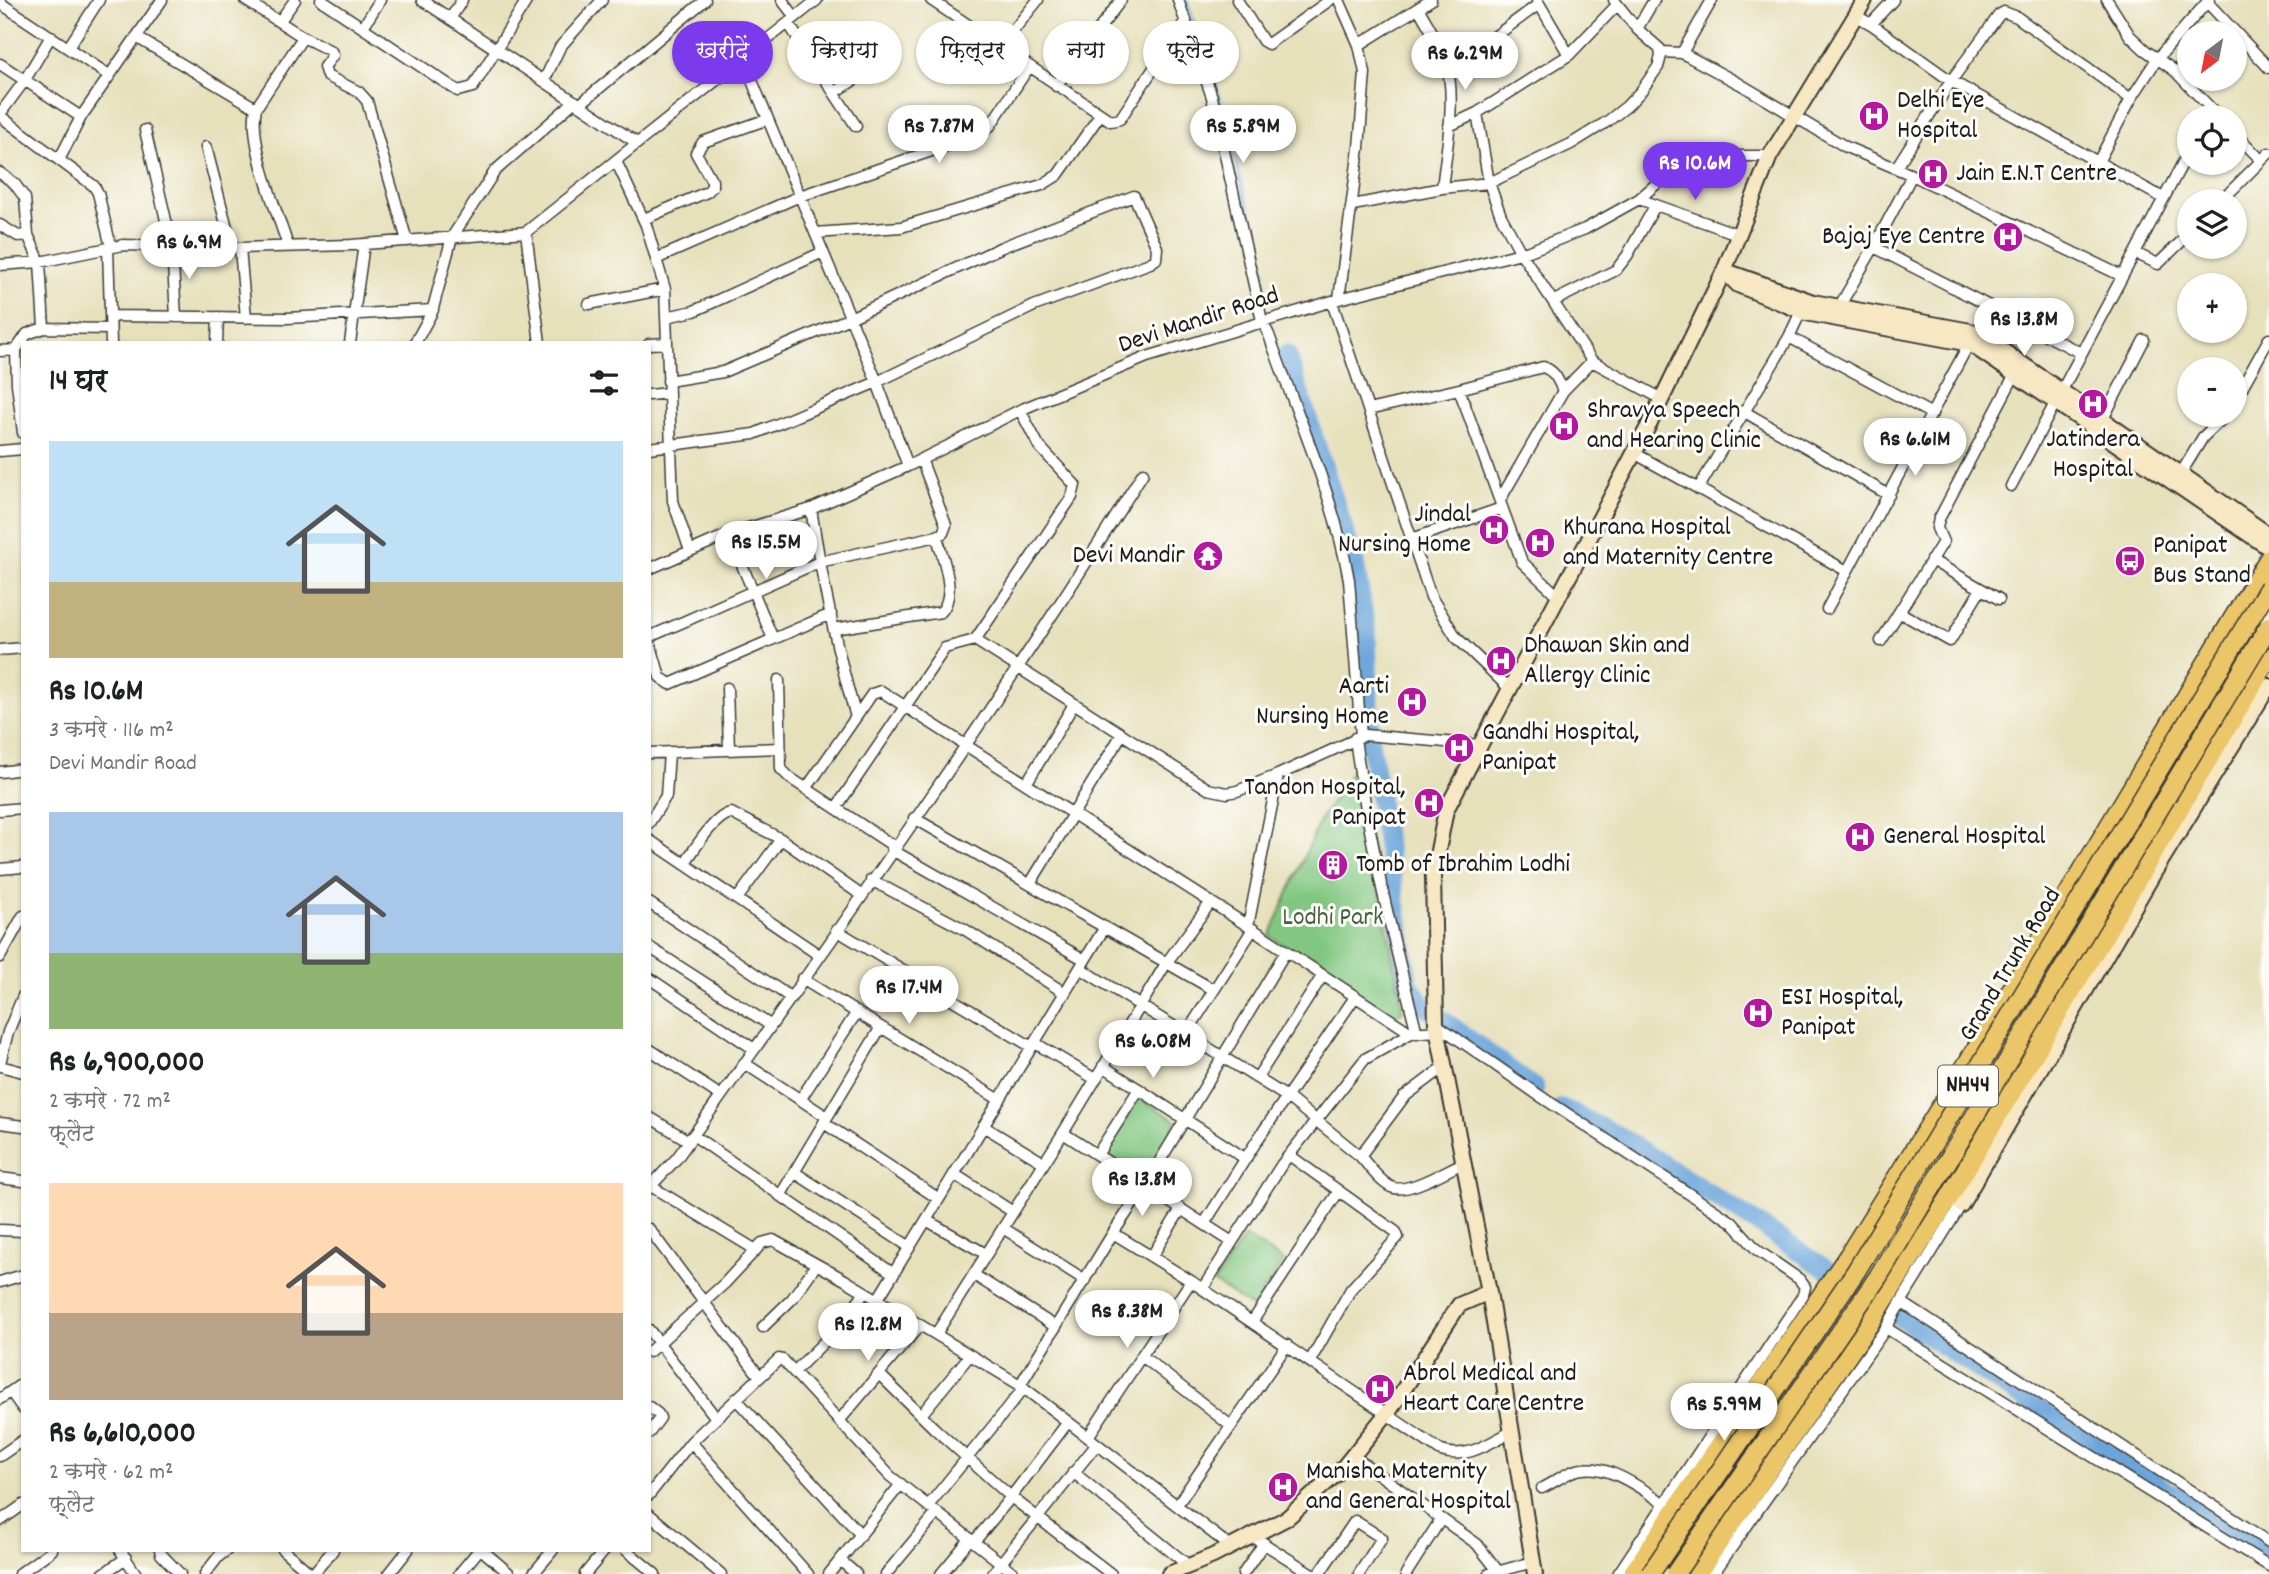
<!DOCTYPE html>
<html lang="hi">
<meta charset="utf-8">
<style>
:root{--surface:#fff;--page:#f2f2f2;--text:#202124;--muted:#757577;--accent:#7c3aed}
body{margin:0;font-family:Dekko,"Playpen Sans Deva",sans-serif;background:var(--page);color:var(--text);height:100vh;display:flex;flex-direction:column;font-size:26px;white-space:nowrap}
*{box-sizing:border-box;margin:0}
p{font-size:23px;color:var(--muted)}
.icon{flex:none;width:38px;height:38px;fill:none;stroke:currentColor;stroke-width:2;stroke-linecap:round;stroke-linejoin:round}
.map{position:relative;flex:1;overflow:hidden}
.panel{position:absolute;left:21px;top:341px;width:630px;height:1211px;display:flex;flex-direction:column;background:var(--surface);border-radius:0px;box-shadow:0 2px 5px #0004}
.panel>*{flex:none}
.banner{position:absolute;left:672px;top:21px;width:665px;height:63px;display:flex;gap:14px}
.needle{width:46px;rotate:212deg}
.tools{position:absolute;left:2177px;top:21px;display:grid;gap:14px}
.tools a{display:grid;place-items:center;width:70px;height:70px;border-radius:50%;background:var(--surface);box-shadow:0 2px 5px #0004;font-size:35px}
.price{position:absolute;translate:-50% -60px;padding:0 16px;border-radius:24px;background:#fff;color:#222;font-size:23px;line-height:46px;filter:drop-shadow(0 2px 4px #0008)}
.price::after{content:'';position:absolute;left:50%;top:42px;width:21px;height:16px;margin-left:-10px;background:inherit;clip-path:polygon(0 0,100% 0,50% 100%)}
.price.current{background:var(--accent);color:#fff}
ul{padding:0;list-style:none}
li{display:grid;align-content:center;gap:14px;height:371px;padding:0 28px}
li span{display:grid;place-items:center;height:217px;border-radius:0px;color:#555}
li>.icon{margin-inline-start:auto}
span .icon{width:126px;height:126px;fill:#fffc;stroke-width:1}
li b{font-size:30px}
h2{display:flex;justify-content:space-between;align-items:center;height:84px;padding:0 28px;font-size:30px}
.pill{padding:0 24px;border-radius:32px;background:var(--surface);box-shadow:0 2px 5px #0004;font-size:24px;line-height:63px}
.pill.current{background:var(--accent);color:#fff}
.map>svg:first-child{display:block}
</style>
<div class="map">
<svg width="2269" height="1574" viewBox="0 0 2269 1574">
<rect width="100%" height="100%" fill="#fdfcf7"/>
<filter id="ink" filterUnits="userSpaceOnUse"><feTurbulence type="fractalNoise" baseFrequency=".0143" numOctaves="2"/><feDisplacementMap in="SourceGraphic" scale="14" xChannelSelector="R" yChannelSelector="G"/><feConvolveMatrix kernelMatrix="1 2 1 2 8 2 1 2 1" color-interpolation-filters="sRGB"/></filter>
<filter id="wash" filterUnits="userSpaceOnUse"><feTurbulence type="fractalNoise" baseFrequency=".00686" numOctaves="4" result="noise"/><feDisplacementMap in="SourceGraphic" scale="28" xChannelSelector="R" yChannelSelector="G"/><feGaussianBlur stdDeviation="1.57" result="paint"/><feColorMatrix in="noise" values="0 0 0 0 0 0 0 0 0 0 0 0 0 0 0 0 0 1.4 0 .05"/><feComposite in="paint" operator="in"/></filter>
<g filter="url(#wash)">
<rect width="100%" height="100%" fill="#e6e0bb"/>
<path fill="#82c781" stroke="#4f724e" stroke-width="2" d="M 1353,770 L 1357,771 L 1403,1011 L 1391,1018 L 1270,936 L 1320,820 Z
M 1139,1098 L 1177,1121 L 1143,1178 L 1105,1155 Z
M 1245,1236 L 1284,1261 L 1253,1308 L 1214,1283 Z"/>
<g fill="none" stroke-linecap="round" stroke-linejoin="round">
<path stroke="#6ba5db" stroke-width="3.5" d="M 1186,0 L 1215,83 L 1265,273"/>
<path stroke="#6ba5db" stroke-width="19" d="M 1287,354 L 1355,563 L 1367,634 L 1370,741 L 1409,984 L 1423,1005 L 1535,1088
M 1562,1108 L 1619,1136 L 1756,1223 L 2063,1425 L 2269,1552"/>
</g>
</g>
<g filter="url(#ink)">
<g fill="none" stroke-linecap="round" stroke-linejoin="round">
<g stroke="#3a3934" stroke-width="13">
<path id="street" d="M 245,0 L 303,37 L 331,51 L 333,55 L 324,67 L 327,76 L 359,92 L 367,101 L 407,241
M 321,0 L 458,91 L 473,87 L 527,0
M 422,0 L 637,143
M 782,0 L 795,17
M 931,0 L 1111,121 L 1120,119 L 1186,20
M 1178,0 L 1212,97 L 1262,321 L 1269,335 C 1297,416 1334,495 1349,580 L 1361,736
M 1237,0 L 1263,41 L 1268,44 L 1330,0
M 1537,0 L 1569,55
M 2107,0 L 2130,36 L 2145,50 L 2175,71 L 2219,117
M 2207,2 L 2269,68
M 0,3 L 110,76
M 1419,9 C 1428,26 1440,43 1446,63 C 1457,96 1446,153 1442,188
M 1856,16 L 1871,24 L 1893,0
M 450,19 L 462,0
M 279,22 L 295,0
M 788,23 L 856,126
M 1871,24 L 1951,81 L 2163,198
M 363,27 L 380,0
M 1637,29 L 1654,0
M 136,37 L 256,108
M 1359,45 L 1431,0
M 1000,47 L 1038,0
M 68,48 L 99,0
M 1661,52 L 1682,53 L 1740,84 L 1846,147 L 1912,175 L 2122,276
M 1682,53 L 1712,0
M 743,59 L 877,382 L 908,466
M 0,64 L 81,117
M 1448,71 L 1539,4
M 544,81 L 560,47 L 602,0
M 1056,86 L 1121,0
M 834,93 L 892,55
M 579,105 L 705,0
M 1477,113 L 1489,183 L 1501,216 L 1521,253 L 1592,361 L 1662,399
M 0,114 L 25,80 L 51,36
M 0,116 L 94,186 L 98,193 L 111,247
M 1449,126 L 1477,113 L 1569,55 L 1617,5
M 145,130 L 172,246 L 176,317
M 2235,133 L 2261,160
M 206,147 L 232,247
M 59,160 L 81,117 L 162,0
M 616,161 L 646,225 L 665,289 L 673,501 L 690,551
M 2098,162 L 2131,99 L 2157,59 L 2209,0
M 1896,168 L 1951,81 L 1999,15 L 2004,12 L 2017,17 L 2131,99
M 0,173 L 14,183 L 25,198 L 28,235 L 40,262 L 44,328
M 1639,199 L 1740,235
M 2221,201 L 2269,153
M 1353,205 L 1442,188 L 1489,183 L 1571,144 L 1608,121 L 1627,106 L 1641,91 L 1658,67 L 1661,56 L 1660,49 L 1637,29 L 1614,0
M 644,219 L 707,192 L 712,187 L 712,181 L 696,153 L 703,142 L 768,119
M 0,225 L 18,236 L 28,235
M 526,232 L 540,343
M 815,233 L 901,227 L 1042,185 L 1058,175 L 1100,115
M 288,246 C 277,211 248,143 256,108 L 303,37
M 1874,247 L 2081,353
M 108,248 L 111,343
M 240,248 L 246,318
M 2135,253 L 2158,264 L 2189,234
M 656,259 L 800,196 L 978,135 L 990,126 L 1029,67
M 0,265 L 40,262 L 123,245 L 240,248 L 351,245 L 526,232 L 817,0
M 1339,299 L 1359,148 L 1365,73 L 1359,45 L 1339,0
M 1554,301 L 1616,270 L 1627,256 L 1655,206
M 1332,302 L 1431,597 L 1456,637 L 1510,689
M 589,304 L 665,289
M 1836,312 L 1874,247 L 1912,175
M 110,316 L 287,318 L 433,310
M 666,317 L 694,311 L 823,252
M 1789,337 L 1932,414
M 217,343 L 218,317
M 350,343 L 364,244
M 415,343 L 432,312 L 452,237 L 495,171 L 575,101
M 649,344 L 667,343
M 0,351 L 16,350
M 1459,389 L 1522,562 L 1558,596
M 649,395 L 669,393
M 2235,400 L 2269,339
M 1368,410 L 1459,389 L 1543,367 C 1555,371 1558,380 1563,391
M 1743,411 L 1889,495
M 2103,419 L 2144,340
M 23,433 L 17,384 L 16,350 L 27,334 L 44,328 L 110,329
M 649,448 L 754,434 L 877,382 L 1034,306 L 1150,263 L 1156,259 L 1157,248 L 1134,196 L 1002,247 L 850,318 L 723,372 L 668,381
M 0,451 L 23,449
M 1634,453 L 1847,571
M 2178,478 L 2203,437 L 2226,415
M 2011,486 L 2189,151
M 1698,489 L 1789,337 L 1803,307
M 1500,500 L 1563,391 L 1592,361
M 811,509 C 822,579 836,649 856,717
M 729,534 L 773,639
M 1412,539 L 1502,508
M 1931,560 L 1999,599
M 649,569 L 729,534 L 811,509 L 908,466 L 1020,410 L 1147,357 L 1339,299 L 1529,251 L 1585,229 L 1639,199 L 1669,173 L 1687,162 L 1730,156 L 1770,156
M 1827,609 L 1972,338
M 1899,612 L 1950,641 L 1981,589
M 834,629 L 941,612 C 958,593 942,558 937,536
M 649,637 L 819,562 L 937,536 L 943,533 L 946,525 L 921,459
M 649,639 L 660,677 L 670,684 L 831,614
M 975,640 L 1208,789 L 1227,793 L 1237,791 L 1278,775 L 1365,735 L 1480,745
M 1881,641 L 1943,542 L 1937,528 L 1939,519 L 2015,374
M 0,650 L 23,648
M 779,680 L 781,769 L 790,778 L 895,847
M 727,688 L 729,750
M 1355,738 C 1368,838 1392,935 1417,1033
M 649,753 L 780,748
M 0,772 L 23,769
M 1278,775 L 1248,926 L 1411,1033
M 1026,784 L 1074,704
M 806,789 L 872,694 L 881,691 L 1248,926
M 836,808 L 945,648 L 975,640 L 1072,497 L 1075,485 L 1039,446 L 1020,410
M 0,810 L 23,808
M 914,818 L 1214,990
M 649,823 L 666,796 L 669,753
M 649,840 L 819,955
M 892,850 L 1085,960
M 684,864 C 695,849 714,816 731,813 L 781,839 L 861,895
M 0,869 L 23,867
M 871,880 L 964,929 L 1065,993
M 1030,884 L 1122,734
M 737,899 L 781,839
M 649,903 L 790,997
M 836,930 L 1032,1047
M 649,947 L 770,1025
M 0,957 L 23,916
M 1080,968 L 1287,1097 L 1360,1156 L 1404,1097 L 1444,1067
M 649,978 L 754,1049
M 802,979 L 1000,1100
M 1436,1024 L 1534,1092 L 1732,1222 L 1757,1250 L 1799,1279 L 1805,1287 L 1803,1295 L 1618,1574
M 1186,1034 L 1253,929
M 1035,1043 L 1095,1079
M 649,1049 L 721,1096
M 0,1063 L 8,1032 L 23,996
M 744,1063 L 827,1117
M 0,1066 L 23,1072
M 1103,1066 L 1246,1159
M 1257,1078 L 1323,975
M 800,1100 L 857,1012
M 649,1117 L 689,1141
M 0,1123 L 23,1126
M 824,1123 L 939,1199
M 983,1126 L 1044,1163
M 1063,1133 L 1232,1242
M 693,1135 L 894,1274
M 1097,1155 L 1139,1089
M 1289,1155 L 1396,1232 L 1398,1237 L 1351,1289 L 1310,1361
M 1360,1156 C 1369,1166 1379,1181 1391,1187 C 1407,1195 1447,1170 1463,1163
M 794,1172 L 910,1247
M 954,1174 L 1013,1212
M 0,1178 L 23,1181
M 649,1185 L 756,1250
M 649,1188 L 677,1158 C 838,933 997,707 1143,473
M 780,1196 L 881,1027
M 1961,1205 L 1901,1302 L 2269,1542
M 926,1220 L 986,1254
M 1204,1224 L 1258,1139 L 1355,997
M 1003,1228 L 1085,1280
M 649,1229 L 760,1377
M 0,1230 L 23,1231
M 1113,1233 L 1191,1281 L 1441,1451 C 1467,1460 1489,1443 1511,1432
M 1152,1256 L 1181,1209
M 974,1275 L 1056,1327
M 0,1282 L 23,1275
M 1203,1288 L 1282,1164 L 1365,1059 L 1411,1033 L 1437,1031
M 878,1299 L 1105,927
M 1252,1322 L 1339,1191
M 763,1327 L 792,1299 L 816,1265
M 1886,1328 L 1901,1302
M 649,1330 L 716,1418
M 936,1334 L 1063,1133 L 1167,962 L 1211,902
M 649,1352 L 725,1283 L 762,1243 L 773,1240 L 845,1280 L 1020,1385 L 1231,1547
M 1142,1356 L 1231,1426
M 794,1372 L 837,1329 L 865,1292
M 879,1374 L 935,1429 L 1011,1497 L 1111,1574
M 1020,1385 L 1113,1233 L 1145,1186 L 1286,951
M 11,1392 L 23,1409
M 0,1399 L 23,1383
M 736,1399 L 861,1535
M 649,1407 L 658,1414 L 660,1418 L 649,1433
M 921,1415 L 970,1355
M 839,1421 L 920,1325
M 1088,1437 L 1191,1281
M 691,1442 L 808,1574
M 0,1456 L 23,1440
M 1353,1456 L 1477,1544 L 1498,1571
M 1073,1472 L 1189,1566
M 1542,1488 C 1552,1483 1561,1477 1571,1472 C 1605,1458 1642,1490 1670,1507
M 649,1495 L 691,1442 L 779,1359 L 783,1360 L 890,1476 L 1015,1574
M 1177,1505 L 1287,1345
M 928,1506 L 1024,1388
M 649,1514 L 721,1574
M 0,1521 L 23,1505
M 1252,1536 L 1312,1574
M 974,1542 L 1011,1497 L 1068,1422
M 120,1550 L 136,1574
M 160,1550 L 161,1554 L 180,1574
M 283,1550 L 311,1574
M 482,1550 L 510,1574
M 626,1550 L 655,1574
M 840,1560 L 856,1574
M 19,1574 L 52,1550
M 103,1574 L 126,1558
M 205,1574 L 219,1556 L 227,1550
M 313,1574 L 333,1550
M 389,1574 L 408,1550
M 459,1574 L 479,1550
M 533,1574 L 553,1550
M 585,1574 L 605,1550
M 829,1574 L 901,1484
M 886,1574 L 937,1513
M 941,1574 L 970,1539
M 992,1574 L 1097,1444
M 1243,1574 L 1264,1543
M 1319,1574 L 1355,1521 L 1382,1538 L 1359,1574
M 1406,1574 L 1441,1519
M 1489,1574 L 1533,1562
M 1713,1574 L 1886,1328 L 2269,1566"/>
</g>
<g stroke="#3a3934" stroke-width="18">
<path id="secondary" d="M 1724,271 L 1738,285 L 1806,313 L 1970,344 L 2269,548
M 1726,271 L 1813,302 L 1976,332 L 2269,535
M 1949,1198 L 1961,1205 L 2155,871 L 2269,686
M 1169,1574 L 1213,1556 L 1287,1518 L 1342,1469 L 1392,1407 L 1459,1305 L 1489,1292
M 1535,1574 L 1489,1292 L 1436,1023 L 1433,876 L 1446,810 L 1650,423 L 1724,271 L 1770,156 L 1865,0"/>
</g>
<g stroke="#3a3934" stroke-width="21">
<path id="highway" d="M 1632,1574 L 1848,1256 L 1956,1082 L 2269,558
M 1697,1574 L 1868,1326 L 1949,1198 L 2269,657"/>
</g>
<use href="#street" stroke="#fff" stroke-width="10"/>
<use href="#secondary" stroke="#f7e8c3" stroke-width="14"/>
<use href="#highway" stroke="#ebc669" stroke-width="18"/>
<g stroke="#3a3934" stroke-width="21" stroke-linecap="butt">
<path id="highway-bridge" d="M 1650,1574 L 1856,1271 L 2269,587
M 1675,1574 L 1878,1277 L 2269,626"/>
</g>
<use href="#highway-bridge" stroke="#ebc669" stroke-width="18"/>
</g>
</g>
<defs>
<g id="hospital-disc" transform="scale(1.575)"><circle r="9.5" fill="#b5179e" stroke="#fdfcf7"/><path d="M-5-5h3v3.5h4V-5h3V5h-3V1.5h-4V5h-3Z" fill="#fff"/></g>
<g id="temple-disc" transform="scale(1.575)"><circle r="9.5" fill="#b5179e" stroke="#fdfcf7"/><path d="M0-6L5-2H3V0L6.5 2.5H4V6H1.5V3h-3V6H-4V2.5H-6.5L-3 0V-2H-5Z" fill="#fff"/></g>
<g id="bus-disc" transform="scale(1.575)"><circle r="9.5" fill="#b5179e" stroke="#fdfcf7"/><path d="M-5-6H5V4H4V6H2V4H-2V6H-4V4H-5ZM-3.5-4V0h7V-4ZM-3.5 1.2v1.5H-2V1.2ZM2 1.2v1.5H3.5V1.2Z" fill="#fff"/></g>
<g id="building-disc" transform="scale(1.575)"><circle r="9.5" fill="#b5179e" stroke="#fdfcf7"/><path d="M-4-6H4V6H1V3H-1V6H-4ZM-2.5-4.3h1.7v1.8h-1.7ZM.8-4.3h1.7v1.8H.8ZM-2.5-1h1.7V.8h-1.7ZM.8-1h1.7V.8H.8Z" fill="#fff"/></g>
</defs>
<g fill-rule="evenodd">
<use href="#hospital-disc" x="1874" y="116"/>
<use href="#hospital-disc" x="1933" y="174"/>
<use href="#hospital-disc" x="2008" y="237"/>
<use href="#hospital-disc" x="2093" y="404"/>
<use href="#hospital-disc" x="1564" y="426"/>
<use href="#hospital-disc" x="1494" y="530"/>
<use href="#hospital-disc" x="1540" y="543"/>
<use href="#temple-disc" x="1208" y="556"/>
<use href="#bus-disc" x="2130" y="561"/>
<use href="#hospital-disc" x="1501" y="661"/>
<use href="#hospital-disc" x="1412" y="702"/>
<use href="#hospital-disc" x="1459" y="748"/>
<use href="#hospital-disc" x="1429" y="803"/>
<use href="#hospital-disc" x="1860" y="837"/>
<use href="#building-disc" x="1333" y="865"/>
<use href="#hospital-disc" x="1758" y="1013"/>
<use href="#hospital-disc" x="1380" y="1389"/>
<use href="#hospital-disc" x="1283" y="1487"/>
</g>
<g text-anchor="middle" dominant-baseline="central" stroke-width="6" stroke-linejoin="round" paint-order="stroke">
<rect fill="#fdfcf7" stroke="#605f5e" stroke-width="2" x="1938" y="1065.5" width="60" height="41" rx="5"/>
<g font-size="24" font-weight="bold" fill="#1c1c1c">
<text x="1968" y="1086">NH44</text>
</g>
<g font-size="26" fill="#1c1c1c" stroke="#fdfcf7" text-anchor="start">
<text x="1897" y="101">Delhi Eye<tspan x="1897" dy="30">Hospital</tspan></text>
<text x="1956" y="174">Jain E.N.T Centre</text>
<text x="1985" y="237" text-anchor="end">Bajaj Eye Centre</text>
<text x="1587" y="411">Shravya Speech<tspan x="1587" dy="30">and Hearing Clinic</tspan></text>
<text x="2093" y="440" text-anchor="middle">Jatindera<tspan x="2093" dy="30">Hospital</tspan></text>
<text x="1471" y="515" text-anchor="end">Jindal<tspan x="1471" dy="30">Nursing Home</tspan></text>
<text x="1563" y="528">Khurana Hospital<tspan x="1563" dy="30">and Maternity Centre</tspan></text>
<text x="2153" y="546">Panipat<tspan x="2153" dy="30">Bus Stand</tspan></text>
<text x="1185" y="556" text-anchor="end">Devi Mandir</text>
<text x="1524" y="646">Dhawan Skin and<tspan x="1524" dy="30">Allergy Clinic</tspan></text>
<text x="1389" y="687" text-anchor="end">Aarti<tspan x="1389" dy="30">Nursing Home</tspan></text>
<text x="1482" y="733">Gandhi Hospital,<tspan x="1482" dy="30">Panipat</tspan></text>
<text x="1406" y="788" text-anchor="end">Tandon Hospital,<tspan x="1406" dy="30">Panipat</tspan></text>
<text x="1883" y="837">General Hospital</text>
<text x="1356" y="865">Tomb of Ibrahim Lodhi</text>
<text x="1781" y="998">ESI Hospital,<tspan x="1781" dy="30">Panipat</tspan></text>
<text x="1403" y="1374">Abrol Medical and<tspan x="1403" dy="30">Heart Care Centre</tspan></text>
<text x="1306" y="1472">Manisha Maternity<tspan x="1306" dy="30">and General Hospital</tspan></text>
</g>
<g font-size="26" fill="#1c1c1c" stroke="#fdfcf7">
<text transform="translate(1199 321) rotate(-18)">Devi Mandir Road</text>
<text transform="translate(2011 965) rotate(-59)">Grand Trunk Road</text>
</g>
<g font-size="26" fill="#456044" stroke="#fdfcf7">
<text x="1333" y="918">Lodhi Park</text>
</g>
</g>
</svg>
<div class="tools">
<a><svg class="needle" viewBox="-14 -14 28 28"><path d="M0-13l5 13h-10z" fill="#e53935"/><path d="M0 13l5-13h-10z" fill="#757577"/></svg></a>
<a><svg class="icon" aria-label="locate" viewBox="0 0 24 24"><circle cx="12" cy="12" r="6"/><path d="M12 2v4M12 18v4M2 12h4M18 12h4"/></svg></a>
<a><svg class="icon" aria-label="layers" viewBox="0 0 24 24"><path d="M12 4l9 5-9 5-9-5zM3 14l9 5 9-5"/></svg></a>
<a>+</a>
<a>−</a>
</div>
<b class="price" style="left:1465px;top:92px">Rs 6.29M</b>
<b class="price" style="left:939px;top:165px">Rs 7.87M</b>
<b class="price" style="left:1243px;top:165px">Rs 5.89M</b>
<b class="price current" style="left:1695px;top:202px">Rs 10.6M</b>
<b class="price" style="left:189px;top:281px">Rs 6.9M</b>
<b class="price" style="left:2024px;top:358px">Rs 13.8M</b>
<b class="price" style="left:1915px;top:478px">Rs 6.61M</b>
<b class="price" style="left:766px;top:581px">Rs 15.5M</b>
<b class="price" style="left:909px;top:1026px">Rs 17.4M</b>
<b class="price" style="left:1153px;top:1080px">Rs 6.08M</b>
<b class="price" style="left:1142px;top:1218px">Rs 13.8M</b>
<b class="price" style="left:1127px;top:1350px">Rs 8.38M</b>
<b class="price" style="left:868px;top:1363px">Rs 12.8M</b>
<b class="price" style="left:1724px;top:1443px">Rs 5.99M</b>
<div class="banner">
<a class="pill current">खरीदें</a>
<a class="pill">किराया</a>
<a class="pill">फ़िल्टर</a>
<a class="pill">नया</a>
<a class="pill">फ़्लैट</a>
</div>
<section class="panel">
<h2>14 घर<svg class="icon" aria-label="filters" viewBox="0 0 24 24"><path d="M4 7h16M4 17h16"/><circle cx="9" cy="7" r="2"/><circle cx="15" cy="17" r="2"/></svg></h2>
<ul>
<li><span style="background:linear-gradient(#bfe0f5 65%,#c2b280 0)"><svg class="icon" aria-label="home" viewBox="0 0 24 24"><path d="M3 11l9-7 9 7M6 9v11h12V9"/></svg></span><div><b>Rs 10.6M</b><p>3 कमरे · 116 m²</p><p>Devi Mandir Road</p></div></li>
<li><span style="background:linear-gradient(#a9c7e8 65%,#8fb573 0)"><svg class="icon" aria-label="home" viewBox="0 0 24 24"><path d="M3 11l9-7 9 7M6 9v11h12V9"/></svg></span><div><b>Rs 6,900,000</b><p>2 कमरे · 72 m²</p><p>फ़्लैट</p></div></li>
<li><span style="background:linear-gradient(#ffd9b3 60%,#b9a48a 0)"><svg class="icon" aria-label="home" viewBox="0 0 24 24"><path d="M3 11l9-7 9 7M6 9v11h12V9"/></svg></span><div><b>Rs 6,610,000</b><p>2 कमरे · 62 m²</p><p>फ़्लैट</p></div></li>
</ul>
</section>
</div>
